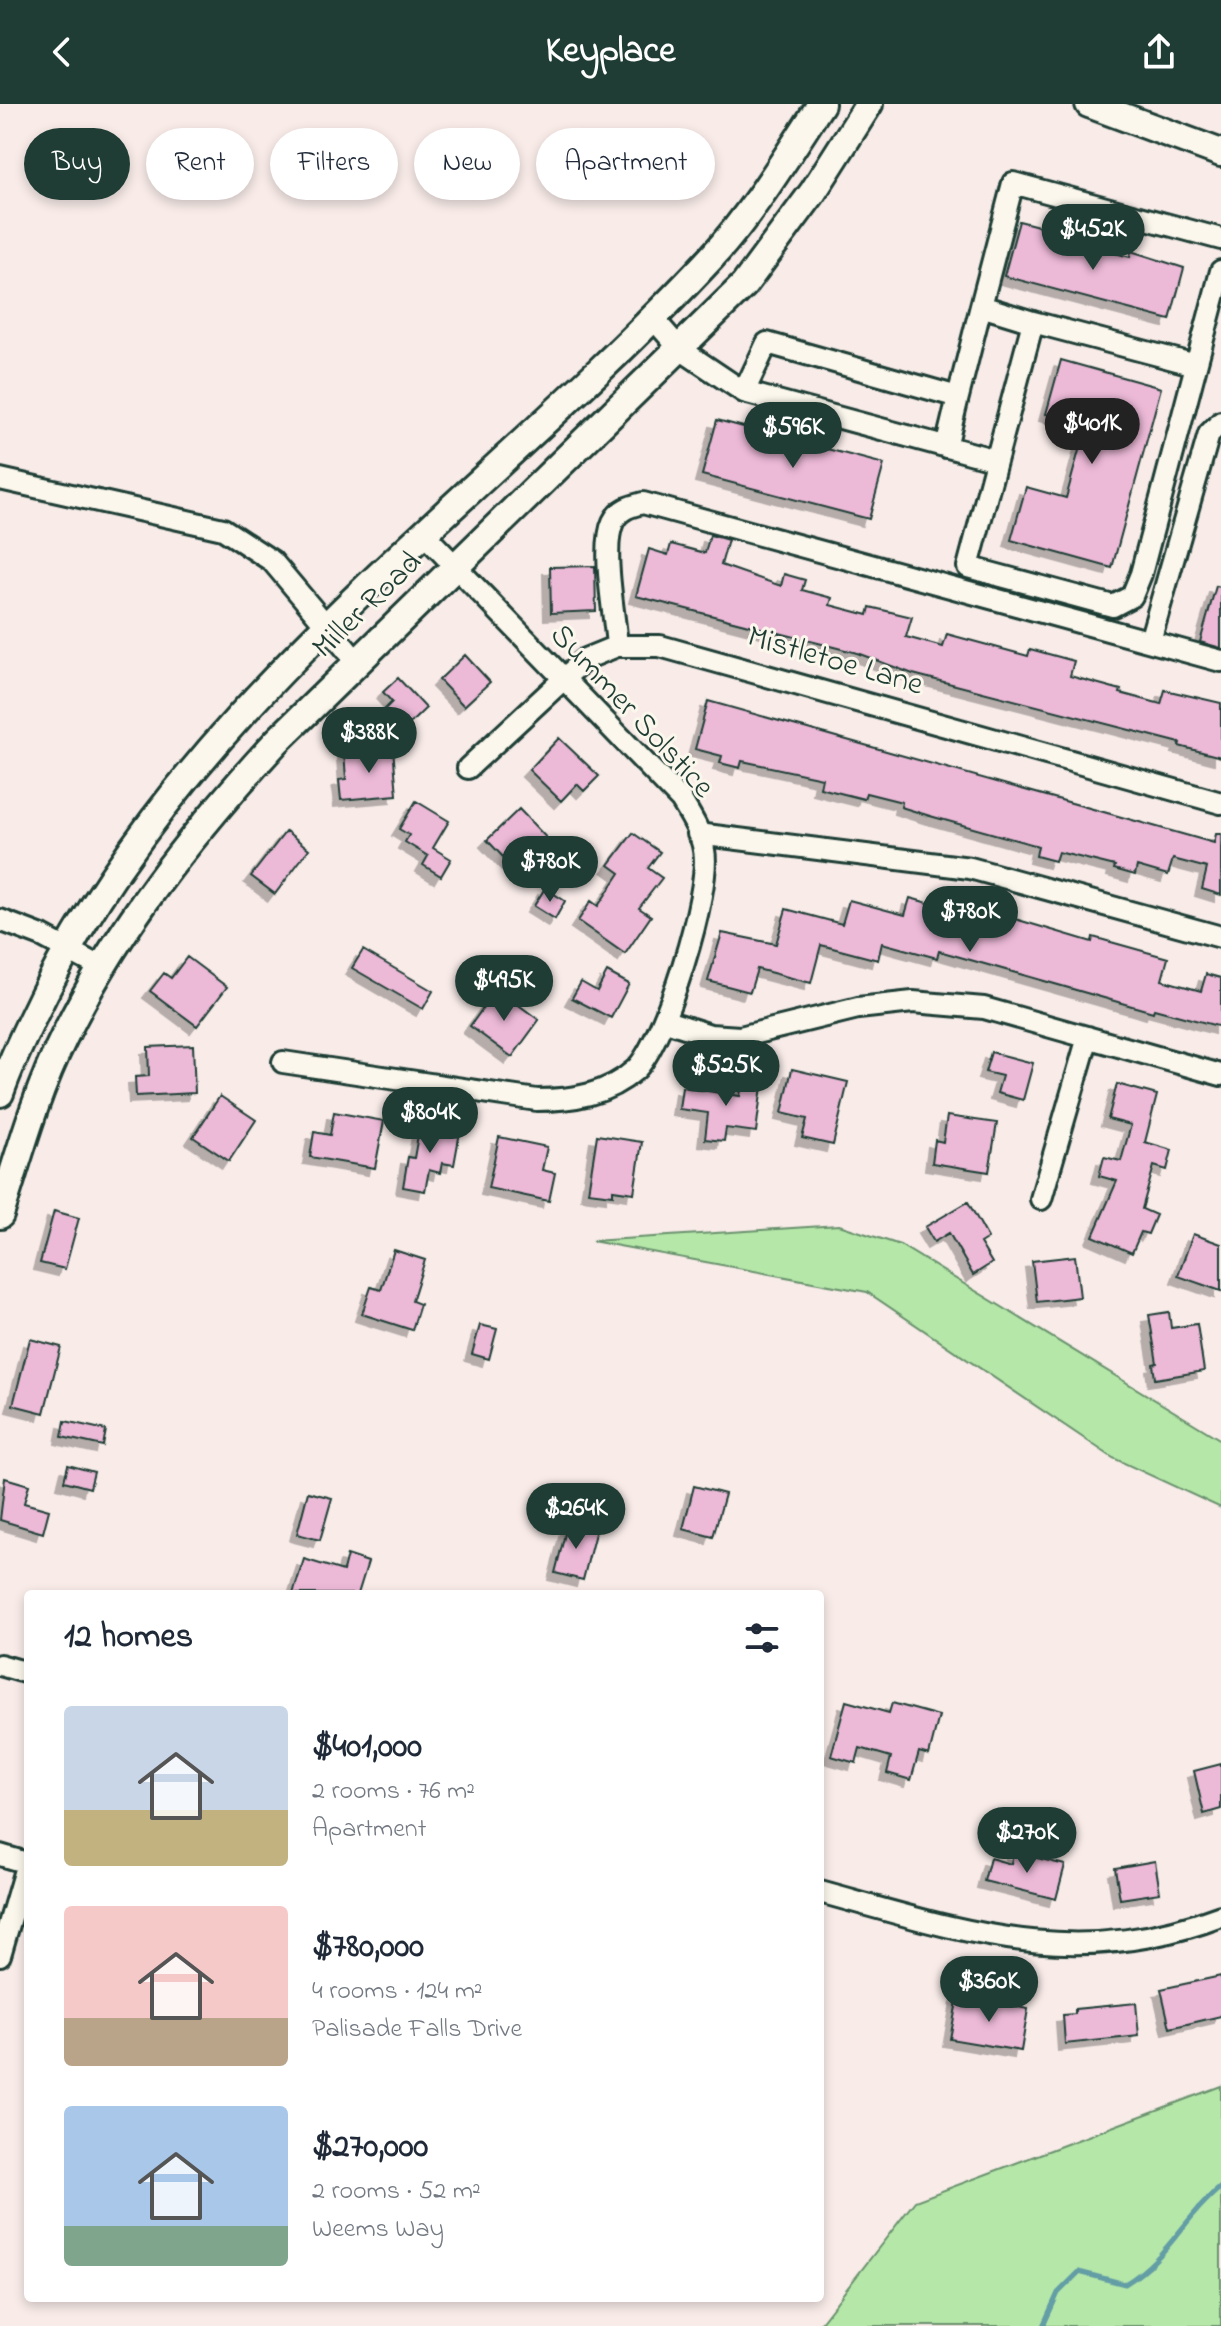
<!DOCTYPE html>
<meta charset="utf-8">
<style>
:root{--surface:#fff;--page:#f6f6f7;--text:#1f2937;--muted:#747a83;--accent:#1f3d34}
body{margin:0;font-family:"Indie Flower",sans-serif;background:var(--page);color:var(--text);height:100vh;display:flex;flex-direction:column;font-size:30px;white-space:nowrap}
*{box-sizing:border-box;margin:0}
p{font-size:26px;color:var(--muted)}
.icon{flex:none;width:44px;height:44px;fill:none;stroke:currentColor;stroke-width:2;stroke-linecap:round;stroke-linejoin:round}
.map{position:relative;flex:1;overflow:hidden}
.sheet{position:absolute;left:24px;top:1486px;width:800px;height:712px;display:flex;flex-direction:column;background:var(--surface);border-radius:8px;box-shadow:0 4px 12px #0003}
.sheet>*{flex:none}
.guide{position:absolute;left:24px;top:24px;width:800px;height:72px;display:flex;gap:16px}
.price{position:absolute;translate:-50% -68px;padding:0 18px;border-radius:28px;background:var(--accent);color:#fff;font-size:26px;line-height:52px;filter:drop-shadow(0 2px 4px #0008)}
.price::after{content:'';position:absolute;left:50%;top:48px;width:24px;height:18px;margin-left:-12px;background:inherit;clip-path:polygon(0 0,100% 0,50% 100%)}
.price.on{background:#222;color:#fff}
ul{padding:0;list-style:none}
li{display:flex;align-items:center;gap:24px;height:200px;padding:0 40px}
li span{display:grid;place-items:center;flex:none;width:224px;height:160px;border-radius:8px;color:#555}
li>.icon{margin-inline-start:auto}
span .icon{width:96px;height:96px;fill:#fffc;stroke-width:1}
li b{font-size:34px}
h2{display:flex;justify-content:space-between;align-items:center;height:96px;padding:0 40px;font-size:34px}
.pill{padding:0 28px;border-radius:36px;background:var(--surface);box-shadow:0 4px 12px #0003;font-size:28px;line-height:72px}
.pill.on{background:var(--accent);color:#fff}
header{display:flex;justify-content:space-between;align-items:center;height:104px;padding:0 40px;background:var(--accent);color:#fff;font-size:36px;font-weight:700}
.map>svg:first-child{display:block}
</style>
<header><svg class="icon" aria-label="back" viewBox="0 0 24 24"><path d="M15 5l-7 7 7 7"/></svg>Keyplace<svg class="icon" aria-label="share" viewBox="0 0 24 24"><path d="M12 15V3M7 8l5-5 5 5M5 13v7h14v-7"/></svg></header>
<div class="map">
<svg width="1221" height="2222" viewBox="0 0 1221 2222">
<defs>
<filter id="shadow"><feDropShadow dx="-7" dy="7" stdDeviation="0" flood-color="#0004"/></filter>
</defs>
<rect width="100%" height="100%" fill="#f8ebe8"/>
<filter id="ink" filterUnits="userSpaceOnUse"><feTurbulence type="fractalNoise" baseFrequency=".0125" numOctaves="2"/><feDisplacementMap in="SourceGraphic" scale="16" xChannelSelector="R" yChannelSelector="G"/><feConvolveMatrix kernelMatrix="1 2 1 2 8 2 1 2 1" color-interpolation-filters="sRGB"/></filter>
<g filter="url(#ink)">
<path fill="#b5e7a8" stroke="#6a926e" stroke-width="2" d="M 839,1121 L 900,1141 L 1221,1336 L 1221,1404 L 1113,1354 L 867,1188 L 592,1137 Z
M 1221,1982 L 1221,2222 L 818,2222 L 915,2097 Z"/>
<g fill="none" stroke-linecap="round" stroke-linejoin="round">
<path stroke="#639da5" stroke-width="5" d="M 1043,2222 L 1058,2189 L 1079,2168 L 1125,2180 C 1167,2155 1185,2112 1221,2083"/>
</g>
<path fill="#ecb9d7" stroke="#1f3d34" stroke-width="2" filter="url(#shadow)" d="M 1019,117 L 1073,131 L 1072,138 L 1130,153 L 1131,147 L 1184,164 L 1170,216 L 1004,172 Z
M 1061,256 L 1161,284 L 1112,464 L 1011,436 L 1026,383 L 1066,394 L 1086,321 L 1046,310 Z
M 717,316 L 884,360 L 869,415 L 702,371 Z
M 710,431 L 728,436 L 721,461 L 781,482 L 784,470 L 805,476 L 802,486 L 832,494 L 830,501 L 868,511 L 870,503 L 912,513 L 906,533 L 943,543 L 947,530 L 1028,552 L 1030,545 L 1074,557 L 1070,572 L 1121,586 L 1120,589 L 1161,600 L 1165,586 L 1221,599 L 1221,653 L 1179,642 L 1180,639 L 913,570 L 857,549 L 636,492 L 649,445 L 668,451 L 671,440 L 705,449 Z
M 595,462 L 596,507 L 551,509 L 550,463 Z
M 1216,482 L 1221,483 L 1221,544 L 1200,538 Z
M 465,551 L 490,578 L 464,602 L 439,576 Z
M 398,574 L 426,604 L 397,632 L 378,612 L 392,598 L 383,588 Z
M 708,597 L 1214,739 L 1216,730 L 1221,730 L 1221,791 L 1202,785 L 1207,764 L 1173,755 L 1168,771 L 1137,762 L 1135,771 L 1114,765 L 1115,762 L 1058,748 L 1055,757 L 1036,752 L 1038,742 L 930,712 L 901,703 L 902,698 L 866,689 L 864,695 L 820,684 L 822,674 L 742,657 L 740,664 L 720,659 L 722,652 L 695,645 Z
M 559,634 L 599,672 L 584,687 L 577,680 L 561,697 L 529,666 Z
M 393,644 L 397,691 L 341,696 L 339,676 L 346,675 L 344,648 Z
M 416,697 L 449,717 L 433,744 L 451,755 L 441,772 L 423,761 L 428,752 L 405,738 L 409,731 L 399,725 Z
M 519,705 L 554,742 L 522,773 L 487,736 Z
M 286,727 L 309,745 L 275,790 L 251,772 Z
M 633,729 L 660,748 L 648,764 L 662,774 L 639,804 L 651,812 L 625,850 L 578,817 L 591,797 L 598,802 L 620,769 L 609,761 Z
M 545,784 L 565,797 L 555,815 L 534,802 Z
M 910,794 L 961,808 L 962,803 L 1015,815 L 1092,838 L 1093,833 L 1168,854 L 1162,876 L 1201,887 L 1206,870 L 1221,874 L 1221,923 L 1154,905 L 1153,908 L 939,847 L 937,854 L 882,839 L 878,856 L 821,841 L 811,879 L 757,865 L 750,888 L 708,877 L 722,829 L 776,840 L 786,805 L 842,820 L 849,796 L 905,811 Z
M 363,846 L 433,887 L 423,905 L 352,864 Z
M 187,853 L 227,883 L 197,922 L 150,887 L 164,869 L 171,874 Z
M 607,868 L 629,880 L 611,914 L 572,894 L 581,878 L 597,887 Z
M 497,885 L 539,916 L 512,953 L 470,922 Z
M 193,941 L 195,989 L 136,992 L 135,973 L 149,972 L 148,943 Z
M 991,948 L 1033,959 L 1023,996 L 997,989 L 1002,972 L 985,968 Z
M 792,965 L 848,978 L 833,1041 L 802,1034 L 807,1015 L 782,1009 Z
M 743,972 L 763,974 L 756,1028 L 726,1024 L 724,1037 L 705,1035 L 708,1009 L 679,1005 L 682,983 L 740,992 Z
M 1117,980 L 1157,991 L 1145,1038 L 1172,1046 L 1167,1066 L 1154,1062 L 1142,1105 L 1156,1111 L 1148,1130 L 1141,1128 L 1132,1149 L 1093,1132 L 1117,1077 L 1099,1072 L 1104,1053 L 1121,1057 L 1131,1021 L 1108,1015 Z
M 220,992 L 256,1016 L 229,1057 L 193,1033 Z
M 334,1008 L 384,1017 L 375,1064 L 310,1053 L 314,1028 L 330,1031 Z
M 947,1012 L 997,1019 L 989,1068 L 932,1059 L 935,1036 L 943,1038 Z
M 420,1020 L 460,1028 L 454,1061 L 442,1059 L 440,1069 L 429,1066 L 425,1087 L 403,1083 L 408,1053 L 414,1054 Z
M 597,1031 L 642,1038 L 634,1089 L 613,1086 L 613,1091 L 588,1088 Z
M 499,1033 L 547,1043 L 542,1066 L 555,1069 L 549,1097 L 488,1084 Z
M 968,1098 L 988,1134 L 980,1139 L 992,1159 L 973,1171 L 949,1129 L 934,1138 L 925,1123 Z
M 54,1107 L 79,1114 L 65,1165 L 40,1159 Z
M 1193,1130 L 1221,1140 L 1221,1187 L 1178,1172 Z
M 394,1146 L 425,1156 L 412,1197 L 420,1200 L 412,1226 L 362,1210 L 371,1183 L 381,1186 Z
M 1075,1152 L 1080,1193 L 1037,1198 L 1032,1157 Z
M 1169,1208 L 1171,1224 L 1197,1220 L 1204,1267 L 1155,1275 L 1153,1260 L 1157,1259 L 1149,1211 Z
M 480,1221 L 497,1225 L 489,1255 L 472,1250 Z
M 30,1235 L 61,1243 L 44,1309 L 13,1301 Z
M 65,1317 L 106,1326 L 103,1342 L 62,1333 Z
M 68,1361 L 94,1368 L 90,1384 L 64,1377 Z
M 5,1374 L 29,1381 L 24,1399 L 49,1406 L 43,1429 L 0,1416 Z
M 694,1382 L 725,1390 L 713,1433 L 683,1425 Z
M 308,1388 L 332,1394 L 320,1436 L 297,1430 Z
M 568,1418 L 596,1425 L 583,1476 L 555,1469 Z
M 347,1451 L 368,1458 L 358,1490 L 293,1490 L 304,1455 L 343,1467 Z
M 846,1597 L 889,1609 L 892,1599 L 939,1612 L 929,1651 L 919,1648 L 911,1676 L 887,1669 L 891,1653 L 860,1644 L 856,1659 L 831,1652 Z
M 1221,1660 L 1221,1705 L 1204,1710 L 1194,1667 Z
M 1013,1748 L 1065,1761 L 1056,1795 L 984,1777 L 990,1754 L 1011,1760 Z
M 1155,1757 L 1160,1789 L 1120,1795 L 1115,1764 Z
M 1221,1872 L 1221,1912 L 1170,1924 L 1161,1885 Z
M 958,1892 L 1028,1905 L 1021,1947 L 950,1935 Z
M 1136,1899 L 1139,1932 L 1065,1940 L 1063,1911 L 1075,1910 L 1075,1905 Z"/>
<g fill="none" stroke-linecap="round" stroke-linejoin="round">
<g stroke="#1f3d34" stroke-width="26">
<path id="minor" d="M 651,212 L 680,245 L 744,288 L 996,356
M 1033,218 L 981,202 L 1013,79 L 1221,135
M 1196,261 L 1033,218 L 968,463 L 1113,502 L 1132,492 L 1141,470 L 1221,167
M 744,288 L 767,239 L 958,293 L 981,202
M 946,343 L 958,293
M 0,375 L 223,425 L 272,457 L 357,558
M 1150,537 L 1209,330 L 1221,318
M 617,542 C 615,512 601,444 613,418 C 619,405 631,402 643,399 L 1221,557
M 468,664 L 585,555 L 617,542 L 660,542 L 1221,699
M 698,730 L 970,764 L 1221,833
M 0,816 L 42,832 L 100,863
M 666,917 L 710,931 L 740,933 L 858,904 L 913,898 L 984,904 L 1221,971
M 283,958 L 537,996 C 572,996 607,991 635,966 C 664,940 712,785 704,746 C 701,728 690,711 681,696 L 425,431
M 1041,1095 L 1088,933
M 0,1561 L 28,1569
M 0,1751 L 27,1759 L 0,1851
M 820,1788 C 963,1827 1074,1868 1221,1812"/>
</g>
<g stroke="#1f3d34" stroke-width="32">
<path id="major" d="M 1089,0 L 1221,49
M 0,989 C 12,954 29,921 45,888 C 196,587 487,395 711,154 C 753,108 787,52 821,0
M 0,1111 C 19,1051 36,989 64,933 C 118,822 194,727 277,637 L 744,181 L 813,88 L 869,0"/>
</g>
<use href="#minor" stroke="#fbf7ec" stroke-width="20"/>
<use href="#major" stroke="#fbf7ec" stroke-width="26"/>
</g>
</g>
<g text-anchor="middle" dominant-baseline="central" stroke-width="6" stroke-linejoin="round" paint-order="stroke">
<g font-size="32" fill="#1f3d34" stroke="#fbf7ec">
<text transform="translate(368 502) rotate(-44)">Miller Road</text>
<text transform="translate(835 558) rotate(16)">Mistletoe Lane</text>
<text transform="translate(631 608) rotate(47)">Summer Solstice</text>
</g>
</g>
</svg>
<b class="price" style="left:1093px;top:168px">$452K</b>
<b class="price on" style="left:1092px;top:362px">$401K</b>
<b class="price" style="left:793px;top:366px">$596K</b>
<b class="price" style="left:369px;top:671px">$388K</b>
<b class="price" style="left:550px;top:800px">$780K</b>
<b class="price" style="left:970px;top:850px">$780K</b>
<b class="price" style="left:504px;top:919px">$495K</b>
<b class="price" style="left:726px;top:1004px">$525K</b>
<b class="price" style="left:430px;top:1051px">$804K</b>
<b class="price" style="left:576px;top:1447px">$264K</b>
<b class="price" style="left:1027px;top:1771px">$270K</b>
<b class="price" style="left:989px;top:1920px">$360K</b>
<div class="guide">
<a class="pill on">Buy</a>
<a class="pill">Rent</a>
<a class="pill">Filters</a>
<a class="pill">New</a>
<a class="pill">Apartment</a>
</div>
<section class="sheet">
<h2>12 homes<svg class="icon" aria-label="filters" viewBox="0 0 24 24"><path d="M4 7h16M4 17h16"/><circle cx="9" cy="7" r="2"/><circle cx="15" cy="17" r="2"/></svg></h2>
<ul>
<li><span style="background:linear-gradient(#c9d6e8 65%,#c2b280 0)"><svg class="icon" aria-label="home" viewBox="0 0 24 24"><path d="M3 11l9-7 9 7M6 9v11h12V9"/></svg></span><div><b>$401,000</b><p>2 rooms · 76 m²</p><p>Apartment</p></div></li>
<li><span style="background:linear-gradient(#f6c9c9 70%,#b9a48a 0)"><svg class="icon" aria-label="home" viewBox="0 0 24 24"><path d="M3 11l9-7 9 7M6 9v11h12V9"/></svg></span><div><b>$780,000</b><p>4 rooms · 124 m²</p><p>Palisade Falls Drive</p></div></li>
<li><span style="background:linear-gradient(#a9c7e8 75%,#7fa58c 0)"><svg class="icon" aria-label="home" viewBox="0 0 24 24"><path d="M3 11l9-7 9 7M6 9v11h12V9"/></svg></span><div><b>$270,000</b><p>2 rooms · 52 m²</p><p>Weems Way</p></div></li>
</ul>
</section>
</div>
